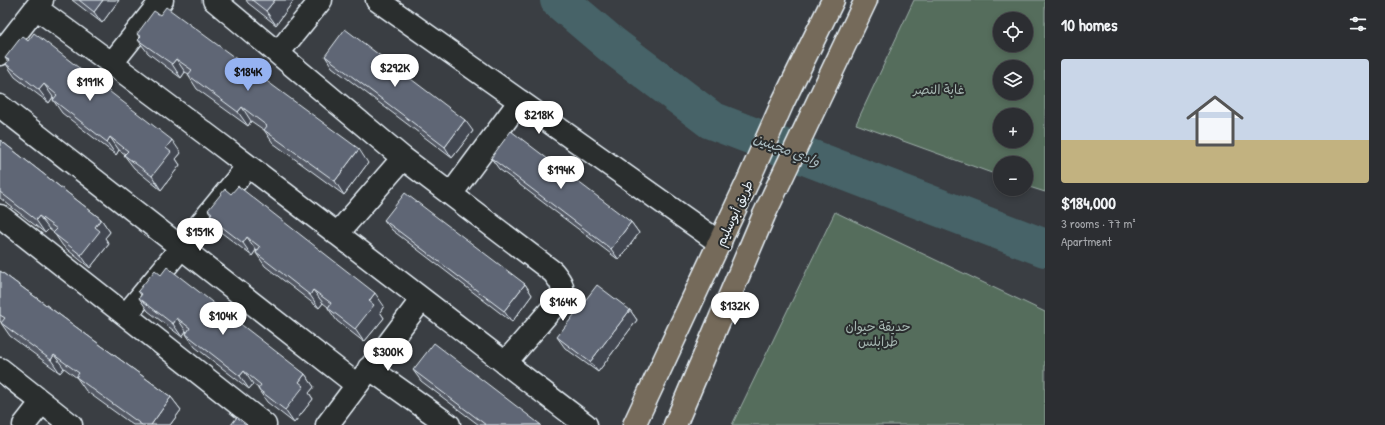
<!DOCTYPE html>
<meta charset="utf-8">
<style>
:root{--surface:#2c2e32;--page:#383a3e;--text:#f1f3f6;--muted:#a6a8ac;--line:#484a4d;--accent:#95b2f1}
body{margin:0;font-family:"Patrick Hand","Playpen Sans Arabic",sans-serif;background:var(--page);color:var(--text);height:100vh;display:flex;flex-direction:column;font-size:15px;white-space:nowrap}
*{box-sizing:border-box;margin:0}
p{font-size:13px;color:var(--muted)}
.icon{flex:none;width:22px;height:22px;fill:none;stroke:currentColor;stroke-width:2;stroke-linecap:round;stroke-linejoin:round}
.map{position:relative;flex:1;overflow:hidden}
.drawer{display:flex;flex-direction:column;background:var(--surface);width:340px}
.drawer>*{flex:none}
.tools{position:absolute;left:993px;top:12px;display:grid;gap:8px}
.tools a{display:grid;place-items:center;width:40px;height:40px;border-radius:50%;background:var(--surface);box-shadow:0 2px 6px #0003,0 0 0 1px var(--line);font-size:20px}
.price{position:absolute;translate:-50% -34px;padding:0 9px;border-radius:14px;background:#fff;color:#222;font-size:13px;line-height:26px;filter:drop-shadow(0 1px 2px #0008)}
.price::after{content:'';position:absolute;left:50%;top:24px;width:12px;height:9px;margin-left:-6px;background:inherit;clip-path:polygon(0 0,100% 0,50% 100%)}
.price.on{background:var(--accent);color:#111}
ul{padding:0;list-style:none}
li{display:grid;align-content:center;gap:8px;height:212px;padding:0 16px}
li+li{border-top:1px solid var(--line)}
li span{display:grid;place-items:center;height:124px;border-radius:4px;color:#555}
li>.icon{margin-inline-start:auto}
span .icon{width:72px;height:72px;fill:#fffc;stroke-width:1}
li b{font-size:17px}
h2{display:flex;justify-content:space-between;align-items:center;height:48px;padding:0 16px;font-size:17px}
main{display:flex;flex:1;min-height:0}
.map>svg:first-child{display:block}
</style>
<main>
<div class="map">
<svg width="1045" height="425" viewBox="0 0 1045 425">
<rect width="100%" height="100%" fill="#3a3e43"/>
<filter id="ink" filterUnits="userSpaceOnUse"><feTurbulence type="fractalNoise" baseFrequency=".025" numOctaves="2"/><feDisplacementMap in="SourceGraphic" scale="8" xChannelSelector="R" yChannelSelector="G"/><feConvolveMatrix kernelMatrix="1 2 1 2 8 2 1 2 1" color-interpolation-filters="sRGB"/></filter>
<g filter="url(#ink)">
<path fill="#546d5b" stroke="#9eafaa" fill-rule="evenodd" d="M 914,0 L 1045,0 L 1045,192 L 1026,186 L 1026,163 L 1000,163 L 1000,176 L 856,124 ZM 1000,19 L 1026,19 L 1026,45 L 1000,45 ZM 1000,67 L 1026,67 L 1026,93 L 1000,93 ZM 1000,115 L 1026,115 L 1026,141 L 1000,141 Z
M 835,212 L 1045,312 L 1045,425 L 732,425 Z"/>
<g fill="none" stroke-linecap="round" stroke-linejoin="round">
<path stroke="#466468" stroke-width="38" d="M 559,0 L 612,45 L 711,120 L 1045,248"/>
<g stroke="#e8f1f8" stroke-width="25">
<path id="minor" d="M 214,0 L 403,158 L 553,272 C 560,281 564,285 562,297 L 505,363
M 377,0 L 720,243
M 36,8 C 222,143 403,285 586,425
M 278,53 L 321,0
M 0,54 L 42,0
M 112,63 L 162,0
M 0,106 L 357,385
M 451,194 L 520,101
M 0,216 L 265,425
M 337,234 L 403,158
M 126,315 L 248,166
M 369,368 L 449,425
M 0,369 L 71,425
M 24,425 L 42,402
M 327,425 L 422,299"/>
</g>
<g stroke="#e8f1f8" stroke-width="25">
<path id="major" d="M 634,425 L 748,181 L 783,102 L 833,0
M 675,425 L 764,215 L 866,0"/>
</g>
<use href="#minor" stroke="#2a2d2e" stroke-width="22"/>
<use href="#major" stroke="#746a5a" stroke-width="22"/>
</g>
<path fill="#525864" stroke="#e8f1f8" d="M 72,0 L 119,0 L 102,23 Z
M 246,0 L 294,0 L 276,25 L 248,3 Z
M 137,34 L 368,163 L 344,195 L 273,143 L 264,130 L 251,121 L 248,126 L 197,89 L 188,75 L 189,74 L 185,72 L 181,78 L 148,53 L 138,40 L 140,38 Z
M 325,56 L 473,131 L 452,158 L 332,67 Z
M 5,58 L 181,153 L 176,159 L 180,165 L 161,190 L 134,168 L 124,155 L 125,154 L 119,150 L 116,155 L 62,113 L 53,100 L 54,98 L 53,97 L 49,103 L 15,77 L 6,64 L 8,62 Z
M 0,140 L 101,219 L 110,232 L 105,238 L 109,244 L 90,268 L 63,246 L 54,233 L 49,229 L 45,233 L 0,198 Z
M 491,158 L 631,222 L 639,233 L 619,260 L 499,169 Z
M 208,210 L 384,306 L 380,312 L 384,318 L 364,342 L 337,321 L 328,308 L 328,307 L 323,303 L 319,308 L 265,266 L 256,253 L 257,251 L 256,250 L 252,256 L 218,230 L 209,217 L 211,214 Z
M 384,220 L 525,284 L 532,295 L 512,322 L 392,230 Z
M 0,271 L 171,397 L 181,410 L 170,425 L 133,425 L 86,391 L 77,378 L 64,368 L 60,373 L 10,336 L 1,323 L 1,322 L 0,321 Z
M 161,275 L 305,374 L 314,387 L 309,393 L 313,399 L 294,423 L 267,402 L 258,389 L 258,388 L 253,384 L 249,389 L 195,347 L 186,334 L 187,332 L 186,331 L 182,337 L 148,311 L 139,298 L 141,295 L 138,291 Z
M 630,310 L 637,320 L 598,372 L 565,348 L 557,337 Z
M 413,370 L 541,425 L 479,425 L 421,381 Z"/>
<path fill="#424751" stroke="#e8f1f8" d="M 103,0 L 119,0 L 102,23 L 94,12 Z
M 275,0 L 294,0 L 276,25 L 266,11 Z
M 176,59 L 185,72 L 181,78 L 172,64 Z
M 44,84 L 53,97 L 49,103 L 39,90 Z
M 242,107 L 251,121 L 248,126 L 238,112 Z
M 465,120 L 473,131 L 452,158 L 445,147 Z
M 110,137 L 119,150 L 116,155 L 107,142 Z
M 172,140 L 181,153 L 176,159 L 180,165 L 161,190 L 152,176 L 166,148 Z
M 359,149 L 368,163 L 344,195 L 335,181 Z
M 39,216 L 49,229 L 45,233 L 36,220 Z
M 101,219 L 110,232 L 105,238 L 109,244 L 90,268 L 81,255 L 95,227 Z
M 631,222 L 639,233 L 619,260 L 611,249 Z
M 247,237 L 256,250 L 252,256 L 243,243 Z
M 525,284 L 532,295 L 512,322 L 504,311 Z
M 313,290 L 323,303 L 319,308 L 310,295 Z
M 375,293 L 384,306 L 380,312 L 384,318 L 364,342 L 355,329 L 369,301 Z
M 630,310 L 637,320 L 598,372 L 590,362 Z
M 177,318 L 186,331 L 182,337 L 173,324 Z
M 54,355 L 64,368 L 60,373 L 51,360 Z
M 244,371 L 253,384 L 249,389 L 240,376 Z
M 305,374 L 314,387 L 309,393 L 313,399 L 294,423 L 285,410 L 299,382 Z
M 171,397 L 181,410 L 170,425 L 151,425 Z"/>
<path fill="#5f6674" stroke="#e8f1f8" d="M 79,0 L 103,0 L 94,12 Z
M 252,0 L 275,0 L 266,11 Z
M 166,7 L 359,149 L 335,181 L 264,130 L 267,126 L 242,107 L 238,112 L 188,75 L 192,70 L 176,59 L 172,64 L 138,40 L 141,37 L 137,34 L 154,11 L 160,15 Z
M 345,29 L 465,120 L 445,147 L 325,56 Z
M 34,33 L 172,140 L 166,148 L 171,152 L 152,176 L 124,155 L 128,151 L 110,137 L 107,142 L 53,100 L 57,95 L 44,84 L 39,90 L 6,64 L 9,60 L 5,58 L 22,36 L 28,41 Z
M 511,131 L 631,222 L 611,249 L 491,158 Z
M 0,140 L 101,219 L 95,227 L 100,231 L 81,255 L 53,233 L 57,229 L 39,216 L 36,220 L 0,192 Z
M 238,186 L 375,293 L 369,301 L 374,305 L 355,329 L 328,308 L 331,303 L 313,290 L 310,295 L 256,253 L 260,247 L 247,237 L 243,243 L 209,217 L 212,213 L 208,210 L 225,189 L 231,194 Z
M 405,193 L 525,284 L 504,311 L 384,220 Z
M 167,267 L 305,374 L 299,382 L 304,386 L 285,410 L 258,389 L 261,385 L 244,371 L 240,376 L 186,334 L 190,328 L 177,318 L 173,324 L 139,298 L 142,294 L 138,291 L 155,270 L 161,275 Z
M 0,271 L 171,397 L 151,425 L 142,425 L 76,377 L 79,373 L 54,355 L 51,360 L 1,323 L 5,318 L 0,315 Z
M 597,285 L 630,310 L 590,362 L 557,337 Z
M 434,343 L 541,425 L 486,425 L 413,370 Z
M 237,417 L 247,425 L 231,425 Z"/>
</g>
<g text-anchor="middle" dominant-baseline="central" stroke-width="4" stroke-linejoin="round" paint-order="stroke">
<g font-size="13" fill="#a5b6b1" stroke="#2a2d2e">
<text x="939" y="89">غابة النصر</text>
<text x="878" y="326">حديقة حيوان<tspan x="878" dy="15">طرابلس</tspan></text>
</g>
<g font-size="13" fill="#e8f1f8" stroke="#2a2d2e">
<text transform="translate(734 213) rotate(-65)">طريق أبوسليم</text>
</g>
<g font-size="14" font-style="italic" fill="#a7b9be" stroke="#2a2d2e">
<text transform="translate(787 149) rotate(21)">وادي مجينين</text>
</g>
</g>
</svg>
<div class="tools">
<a><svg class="icon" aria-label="locate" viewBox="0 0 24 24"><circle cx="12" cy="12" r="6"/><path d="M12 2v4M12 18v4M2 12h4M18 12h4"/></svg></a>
<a><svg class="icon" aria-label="layers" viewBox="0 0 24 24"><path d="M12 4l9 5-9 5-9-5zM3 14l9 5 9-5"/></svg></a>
<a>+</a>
<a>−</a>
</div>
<b class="price" style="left:395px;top:88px">$292K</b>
<b class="price on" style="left:248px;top:92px">$184K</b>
<b class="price" style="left:90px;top:102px">$191K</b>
<b class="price" style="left:539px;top:135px">$218K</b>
<b class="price" style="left:561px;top:190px">$194K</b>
<b class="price" style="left:200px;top:252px">$151K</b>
<b class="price" style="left:563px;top:322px">$164K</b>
<b class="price" style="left:735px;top:326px">$132K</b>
<b class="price" style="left:223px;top:336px">$104K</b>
<b class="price" style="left:388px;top:372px">$300K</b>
</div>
<section class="drawer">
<h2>10 homes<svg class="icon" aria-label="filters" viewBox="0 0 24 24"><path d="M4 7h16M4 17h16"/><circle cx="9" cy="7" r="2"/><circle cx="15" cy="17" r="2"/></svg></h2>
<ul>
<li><span style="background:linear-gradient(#c9d6e8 65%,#c2b280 0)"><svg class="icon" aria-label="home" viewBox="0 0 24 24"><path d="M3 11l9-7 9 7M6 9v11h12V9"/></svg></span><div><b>$184,000</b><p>3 rooms · 77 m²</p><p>Apartment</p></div></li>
</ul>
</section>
</main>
